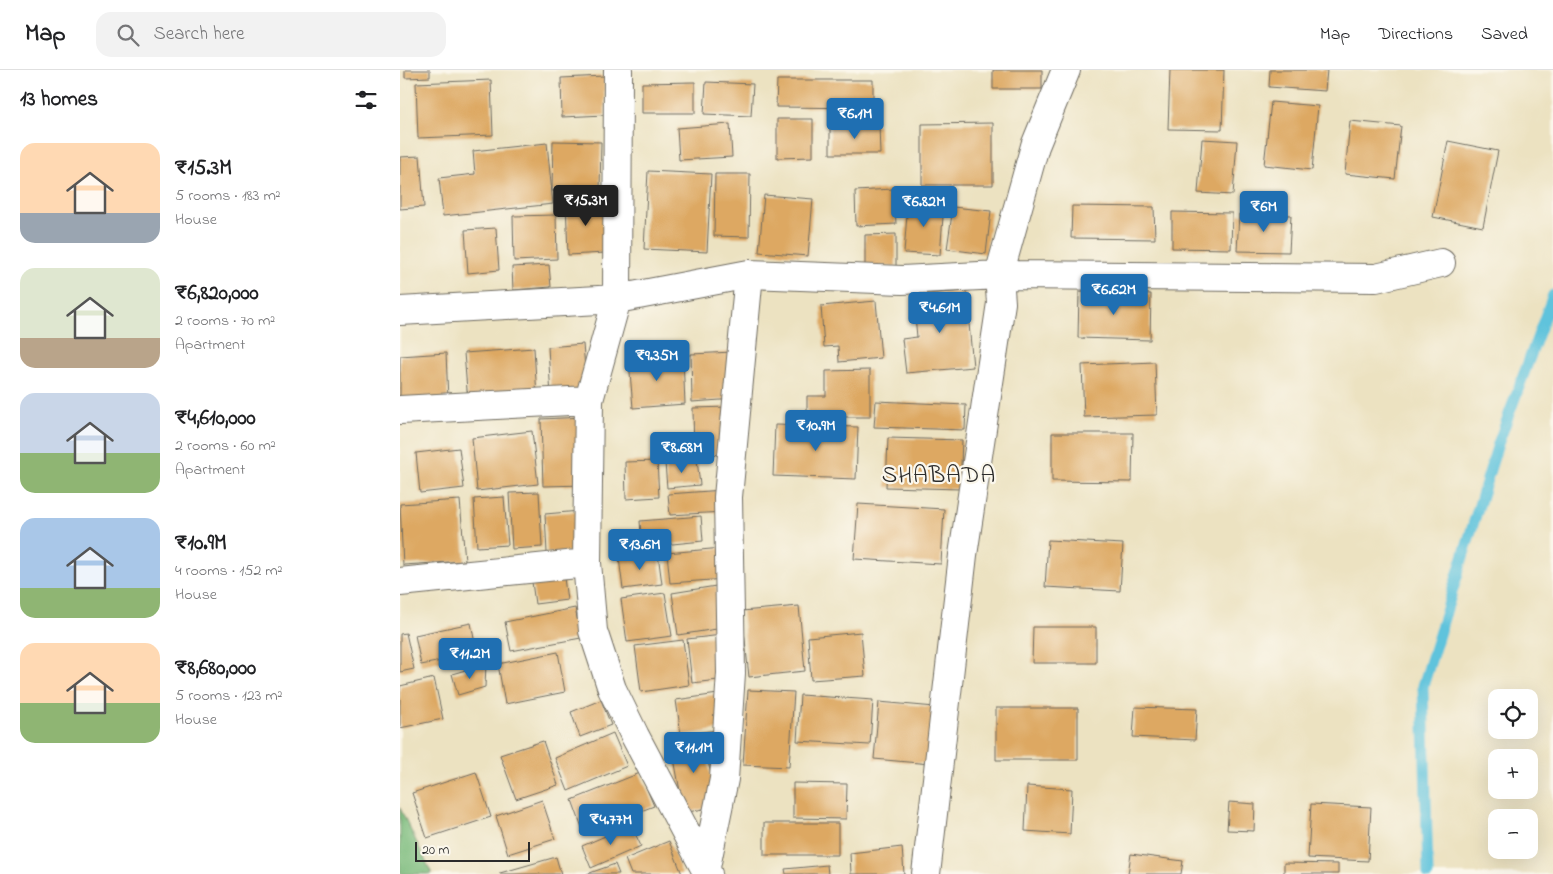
<!DOCTYPE html>
<meta charset="utf-8">
<style>
:root{--surface:#fff;--page:#f2f2f2;--text:#202124;--muted:#757577;--line:#e0e0e0;--accent:#1f6fb2}
body{margin:0;font-family:"Indie Flower",sans-serif;background:var(--page);color:var(--text);height:100vh;display:flex;flex-direction:column;font-size:19px;white-space:nowrap}
*{box-sizing:border-box;margin:0}
p{font-size:16px;color:var(--muted)}
.icon{flex:none;width:28px;height:28px;fill:none;stroke:currentColor;stroke-width:2;stroke-linecap:round;stroke-linejoin:round}
.map{position:relative;flex:1;overflow:hidden}
.sheet{display:flex;flex-direction:column;background:var(--surface);width:400px}
.sheet>*{flex:none}
.fabs{position:absolute;left:1088px;top:619px;display:grid;gap:10px}
.fabs a{display:grid;place-items:center;width:50px;height:50px;border-radius:10px;background:var(--surface);box-shadow:0 5px 20px #0002;font-size:25px}
.scale{position:absolute;left:15px;bottom:12px;width:115px;box-sizing:border-box;padding-left:5px;border:2px solid #2b2b2b;border-top:0;font-size:14px;line-height:18px;white-space:nowrap;color:#2b2b2b;-webkit-text-stroke:4px #fbf7ec;paint-order:stroke}
.price{position:absolute;translate:-50% -42px;padding:0 11px;border-radius:5px;background:var(--accent);color:#fff;font-size:16px;line-height:32px;filter:drop-shadow(0 1px 2px #0008)}
.price::after{content:'';position:absolute;left:50%;top:30px;width:15px;height:11px;margin-left:-8px;background:inherit;clip-path:polygon(0 0,100% 0,50% 100%)}
.price.selected{background:#222;color:#fff}
ul{padding:0;list-style:none}
li{display:flex;align-items:center;gap:15px;height:125px;padding:0 20px}
li span{display:grid;place-items:center;flex:none;width:140px;height:100px;border-radius:15px;color:#555}
li>.icon{margin-inline-start:auto}
span .icon{width:60px;height:60px;fill:#fffc;stroke-width:1}
li b{font-size:21px}
h2{display:flex;justify-content:space-between;align-items:center;height:60px;padding:0 20px;font-size:21px}
header{display:flex;align-items:center;gap:30px;box-sizing:border-box;height:70px;padding:0 25px;background:var(--surface);border-bottom:1px solid var(--line)}
header strong{font-size:24px}
nav{display:flex;gap:28px;margin-inline-start:auto;font-size:18px}
.search{width:350px;height:45px;background:var(--page);display:flex;align-items:center;gap:12px;box-sizing:border-box;padding:0 18px;border-radius:15px;color:var(--muted);font-size:19px}
main{display:flex;flex:1;min-height:0}
.map>svg:first-child{display:block}
</style>
<header>
<strong>Map</strong>
<div class="search"><svg class="icon" aria-label="search" viewBox="0 0 24 24"><circle cx="10" cy="10" r="6"/><path d="M15 15l6 6"/></svg>Search here</div>
<nav><a>Map</a><a>Directions</a><a>Saved</a></nav>
</header>
<main>
<section class="sheet">
<h2>13 homes<svg class="icon" aria-label="filters" viewBox="0 0 24 24"><path d="M4 7h16M4 17h16"/><circle cx="9" cy="7" r="2"/><circle cx="15" cy="17" r="2"/></svg></h2>
<ul>
<li><span style="background:linear-gradient(#ffd9b3 70%,#9aa5b1 0)"><svg class="icon" aria-label="home" viewBox="0 0 24 24"><path d="M3 11l9-7 9 7M6 9v11h12V9"/></svg></span><div><b>₹15.3M</b><p>5 rooms · 183 m²</p><p>House</p></div></li>
<li><span style="background:linear-gradient(#dfe7d0 70%,#b9a48a 0)"><svg class="icon" aria-label="home" viewBox="0 0 24 24"><path d="M3 11l9-7 9 7M6 9v11h12V9"/></svg></span><div><b>₹6,820,000</b><p>2 rooms · 70 m²</p><p>Apartment</p></div></li>
<li><span style="background:linear-gradient(#c9d6e8 60%,#8fb573 0)"><svg class="icon" aria-label="home" viewBox="0 0 24 24"><path d="M3 11l9-7 9 7M6 9v11h12V9"/></svg></span><div><b>₹4,610,000</b><p>2 rooms · 60 m²</p><p>Apartment</p></div></li>
<li><span style="background:linear-gradient(#a9c7e8 70%,#8fb573 0)"><svg class="icon" aria-label="home" viewBox="0 0 24 24"><path d="M3 11l9-7 9 7M6 9v11h12V9"/></svg></span><div><b>₹10.9M</b><p>4 rooms · 152 m²</p><p>House</p></div></li>
<li><span style="background:linear-gradient(#ffd9b3 60%,#8fb573 0)"><svg class="icon" aria-label="home" viewBox="0 0 24 24"><path d="M3 11l9-7 9 7M6 9v11h12V9"/></svg></span><div><b>₹8,680,000</b><p>5 rooms · 123 m²</p><p>House</p></div></li>
</ul>
</section>
<div class="map">
<svg width="1153" height="804" viewBox="0 0 1153 804">
<rect width="100%" height="100%" fill="#fbf7ec"/>
<filter id="ink" filterUnits="userSpaceOnUse"><feTurbulence type="fractalNoise" baseFrequency=".02" numOctaves="2"/><feDisplacementMap in="SourceGraphic" scale="10" xChannelSelector="R" yChannelSelector="G"/><feConvolveMatrix kernelMatrix="1 2 1 2 8 2 1 2 1" color-interpolation-filters="sRGB"/></filter>
<filter id="wash" filterUnits="userSpaceOnUse"><feTurbulence type="fractalNoise" baseFrequency=".0096" numOctaves="4" result="noise"/><feDisplacementMap in="SourceGraphic" scale="20" xChannelSelector="R" yChannelSelector="G"/><feGaussianBlur stdDeviation="1.12" result="paint"/><feColorMatrix in="noise" values="0 0 0 0 0 0 0 0 0 0 0 0 0 0 0 0 0 1.4 0 .05"/><feComposite in="paint" operator="in"/></filter>
<g filter="url(#wash)">
<rect width="100%" height="100%" fill="#ece2c1"/>
<path fill="#7abb7b" stroke="#527353" d="M 0,738 L 32,804 L 0,804 Z"/>
<g fill="none" stroke-linecap="round" stroke-linejoin="round">
<path stroke="#5ec3dc" stroke-width="11" d="M 1028,804 L 1023,616 L 1098,374 L 1153,225"/>
</g>
<g id="blocks">
<path fill="#dda862" d="M 5,0 L 30,0 L 30,7 L 5,8 Z
M 593,0 L 642,0 L 642,19 L 593,19 Z
M 770,0 L 824,0 L 822,60 L 768,59 Z
M 870,0 L 927,0 L 925,21 L 869,17 Z
M 204,6 L 205,45 L 162,47 L 161,8 Z
M 91,10 L 93,65 L 18,68 L 16,13 Z
M 377,10 L 473,10 L 473,38 L 376,37 Z
M 295,12 L 295,43 L 242,43 L 242,13 Z
M 306,12 L 353,14 L 351,46 L 304,44 Z
M 871,32 L 918,36 L 912,100 L 864,95 Z
M 377,49 L 413,49 L 413,87 L 377,88 Z
M 950,51 L 1001,56 L 995,109 L 945,104 Z
M 593,53 L 593,115 L 522,115 L 522,54 Z
M 330,54 L 332,87 L 279,90 L 277,58 Z
M 430,55 L 479,55 L 480,84 L 430,84 Z
M 802,69 L 837,71 L 833,125 L 798,123 Z
M 153,71 L 201,72 L 200,121 L 152,121 Z
M 1048,71 L 1098,81 L 1083,157 L 1033,147 Z
M 147,73 L 153,134 L 43,146 L 39,108 L 75,104 L 73,81 Z
M 20,86 L 24,137 L 0,139 L 0,87 Z
M 248,101 L 311,104 L 307,182 L 244,179 Z
M 315,104 L 350,104 L 349,167 L 314,166 Z
M 494,119 L 496,154 L 456,156 L 455,121 Z
M 364,125 L 413,129 L 408,186 L 359,182 Z
M 205,130 L 205,183 L 168,185 L 166,131 Z
M 508,131 L 544,134 L 540,185 L 504,183 Z
M 672,136 L 754,137 L 755,169 L 671,168 Z
M 553,137 L 591,141 L 586,184 L 547,179 Z
M 772,142 L 832,143 L 831,179 L 772,178 Z
M 839,144 L 891,145 L 889,182 L 837,181 Z
M 156,145 L 157,189 L 114,191 L 113,146 Z
M 96,158 L 99,200 L 68,203 L 65,160 Z
M 496,164 L 496,196 L 465,197 L 465,165 Z
M 149,195 L 151,217 L 113,220 L 112,197 Z
M 566,221 L 573,297 L 506,303 L 502,269 L 517,267 L 513,225 Z
M 679,222 L 751,224 L 750,270 L 678,268 Z
M 476,231 L 481,288 L 439,292 L 438,276 L 424,277 L 421,236 Z
M 183,274 L 187,324 L 151,327 L 148,277 Z
M 134,278 L 137,327 L 68,332 L 64,283 Z
M 333,282 L 335,329 L 292,332 L 291,284 Z
M 46,283 L 48,329 L 0,332 L 0,286 Z
M 283,287 L 285,334 L 233,338 L 229,290 Z
M 755,292 L 757,345 L 684,347 L 682,295 Z
M 470,300 L 470,347 L 407,347 L 407,326 L 426,326 L 426,301 Z
M 476,331 L 566,335 L 565,360 L 474,357 Z
M 329,337 L 330,384 L 294,385 L 293,338 Z
M 185,347 L 186,415 L 143,416 L 141,349 Z
M 375,355 L 458,357 L 456,409 L 373,406 Z
M 132,361 L 138,414 L 77,421 L 72,368 Z
M 652,363 L 733,363 L 732,412 L 652,411 Z
M 488,368 L 562,370 L 560,419 L 486,417 Z
M 59,378 L 64,418 L 20,423 L 16,383 Z
M 297,390 L 300,415 L 267,418 L 265,393 Z
M 257,391 L 259,427 L 226,429 L 225,392 Z
M 323,420 L 324,442 L 270,445 L 268,424 Z
M 139,422 L 142,477 L 112,479 L 109,423 Z
M 104,427 L 108,475 L 77,477 L 74,429 Z
M 60,430 L 65,491 L 3,495 L 0,434 Z
M 458,434 L 544,439 L 541,494 L 454,489 Z
M 180,441 L 183,481 L 147,483 L 145,444 Z
M 301,446 L 303,471 L 242,477 L 240,451 Z
M 648,470 L 723,474 L 720,521 L 645,517 Z
M 322,478 L 325,509 L 270,513 L 267,483 Z
M 258,484 L 262,514 L 223,519 L 219,488 Z
M 164,508 L 167,530 L 135,534 L 132,512 Z
M 316,516 L 323,558 L 278,565 L 272,523 Z
M 265,523 L 272,566 L 227,572 L 221,529 Z
M 399,536 L 405,601 L 349,607 L 342,541 Z
M 175,538 L 181,568 L 111,581 L 105,552 Z
M 71,553 L 77,584 L 21,595 L 15,565 Z
M 633,557 L 696,557 L 696,593 L 632,593 Z
M 461,562 L 465,606 L 411,610 L 408,567 Z
M 6,563 L 14,599 L 0,602 L 0,564 Z
M 322,565 L 327,609 L 292,613 L 287,569 Z
M 283,570 L 289,615 L 241,622 L 235,576 Z
M 158,582 L 165,622 L 105,634 L 98,594 Z
M 86,594 L 85,617 L 58,625 L 52,604 Z
M 34,608 L 43,649 L 0,658 L 0,616 Z
M 348,620 L 394,622 L 389,697 L 343,695 Z
M 318,624 L 323,659 L 281,665 L 276,630 Z
M 400,625 L 473,630 L 470,675 L 397,671 Z
M 201,630 L 211,655 L 180,667 L 171,642 Z
M 479,632 L 535,637 L 530,694 L 474,689 Z
M 735,637 L 797,639 L 795,670 L 733,667 Z
M 596,638 L 678,638 L 678,690 L 596,690 Z
M 213,663 L 227,696 L 168,721 L 155,688 Z
M 303,666 L 317,736 L 284,743 L 271,672 Z
M 143,671 L 158,715 L 116,729 L 100,685 Z
M 76,702 L 91,747 L 27,768 L 12,723 Z
M 240,703 L 254,736 L 184,763 L 172,730 Z
M 393,713 L 447,714 L 446,749 L 393,748 Z
M 627,716 L 672,719 L 670,764 L 625,761 Z
M 142,730 L 155,769 L 108,784 L 96,746 Z
M 829,732 L 855,734 L 854,761 L 827,760 Z
M 911,734 L 971,737 L 968,791 L 908,788 Z
M 364,753 L 438,753 L 438,785 L 364,785 Z
M 231,755 L 241,776 L 191,798 L 182,776 Z
M 269,771 L 282,804 L 231,804 L 225,789 Z
M 502,777 L 504,804 L 451,804 L 450,783 Z
M 731,784 L 783,791 L 781,804 L 728,804 Z
M 156,787 L 161,804 L 100,804 L 100,803 Z
M 884,793 L 938,794 L 938,804 L 884,804 Z
M 215,794 L 219,804 L 187,804 Z
M 427,795 L 428,804 L 386,804 L 385,799 Z"/>
</g>
</g>
<g filter="url(#ink)">
<use href="#blocks" fill-opacity="0" stroke="#6f6b60" stroke-width="1"/>
<g fill="none" stroke-linecap="round" stroke-linejoin="round">
<g stroke="#6f6b60" stroke-width="30">
<path id="minor" d="M 218,0 L 217,229 L 189,330 L 187,493 L 193,561 L 212,619 L 235,666 L 308,804
M 0,241 L 217,229 L 349,204 L 502,210 L 599,205 L 976,208 L 1041,193
M 0,340 L 189,330
M 0,512 L 187,493
M 306,797 L 324,709 L 331,603 L 328,427 L 349,204
M 526,804 L 563,485 L 601,233 L 599,205 L 635,76 L 666,0"/>
</g>
<use href="#minor" stroke="#fff" stroke-width="28"/>
</g>
</g>
<g text-anchor="middle" dominant-baseline="central" stroke-width="4.5" stroke-linejoin="round" paint-order="stroke">
<g font-size="24" letter-spacing="1" fill="#2b2b2b" stroke="#fbf7ec">
<text x="539" y="406">SHABADA</text>
</g>
</g>
</svg>
<div class="fabs">
<a><svg class="icon" aria-label="locate" viewBox="0 0 24 24"><circle cx="12" cy="12" r="6"/><path d="M12 2v4M12 18v4M2 12h4M18 12h4"/></svg></a>
<a>+</a>
<a>−</a>
</div>
<div class="scale">20 m</div>
<b class="price" style="left:455px;top:70px">₹6.1M</b>
<b class="price selected" style="left:186px;top:157px">₹15.3M</b>
<b class="price" style="left:524px;top:158px">₹6.82M</b>
<b class="price" style="left:864px;top:163px">₹6M</b>
<b class="price" style="left:714px;top:246px">₹6.62M</b>
<b class="price" style="left:540px;top:264px">₹4.61M</b>
<b class="price" style="left:257px;top:312px">₹9.35M</b>
<b class="price" style="left:416px;top:382px">₹10.9M</b>
<b class="price" style="left:282px;top:404px">₹8.68M</b>
<b class="price" style="left:240px;top:501px">₹13.6M</b>
<b class="price" style="left:70px;top:610px">₹11.2M</b>
<b class="price" style="left:294px;top:704px">₹11.1M</b>
<b class="price" style="left:211px;top:776px">₹4.77M</b>
</div>
</main>
